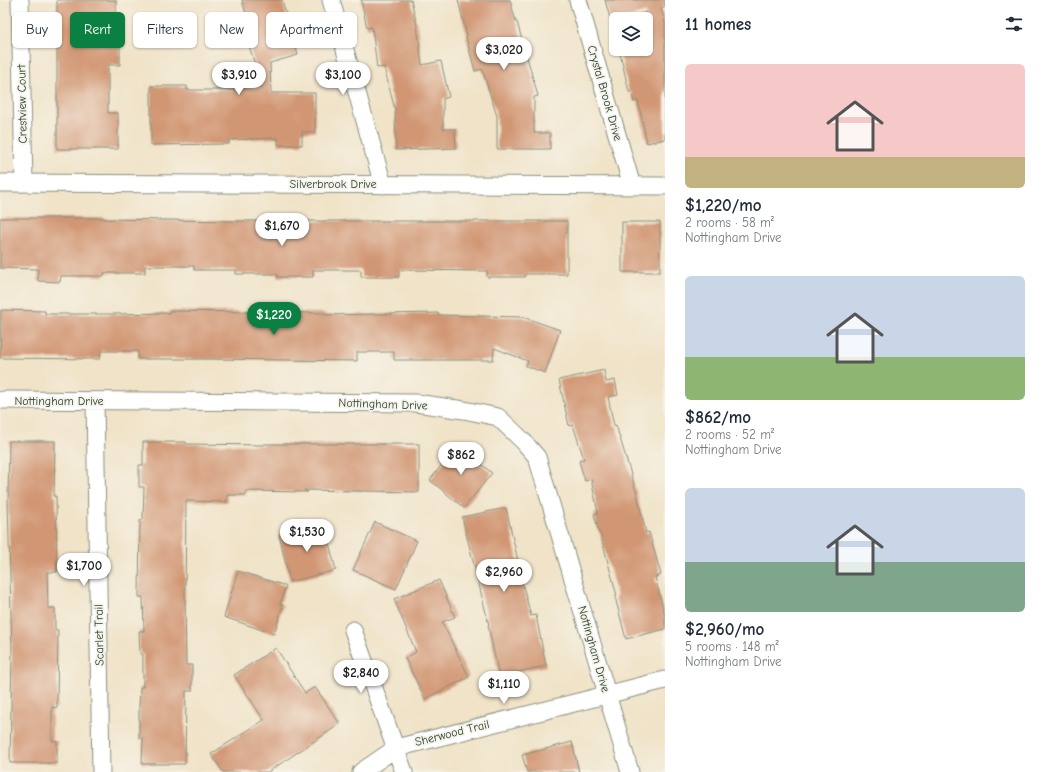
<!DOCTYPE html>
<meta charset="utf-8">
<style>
:root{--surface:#fff;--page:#f6f6f7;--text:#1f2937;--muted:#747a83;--accent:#0b8043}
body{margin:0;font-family:"Comic Neue",sans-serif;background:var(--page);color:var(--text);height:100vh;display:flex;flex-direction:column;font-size:15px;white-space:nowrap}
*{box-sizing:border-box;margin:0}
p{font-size:13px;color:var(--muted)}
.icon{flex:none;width:22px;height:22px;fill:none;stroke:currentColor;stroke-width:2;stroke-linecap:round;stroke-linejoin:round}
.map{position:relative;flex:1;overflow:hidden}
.side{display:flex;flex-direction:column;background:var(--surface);width:380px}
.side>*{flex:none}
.guide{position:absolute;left:12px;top:12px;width:380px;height:36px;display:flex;gap:8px}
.buttons{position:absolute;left:609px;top:12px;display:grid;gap:8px}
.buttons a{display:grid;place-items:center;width:44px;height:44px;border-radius:6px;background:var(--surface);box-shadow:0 1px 3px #0004;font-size:20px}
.price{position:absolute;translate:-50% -34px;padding:0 9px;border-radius:14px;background:#fff;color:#222;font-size:13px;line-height:26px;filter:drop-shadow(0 1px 2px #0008)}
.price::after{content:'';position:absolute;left:50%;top:24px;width:12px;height:9px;margin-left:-6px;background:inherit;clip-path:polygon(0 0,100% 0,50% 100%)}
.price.active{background:var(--accent);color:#fff}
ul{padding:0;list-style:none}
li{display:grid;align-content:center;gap:8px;height:212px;padding:0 20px}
li span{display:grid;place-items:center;height:124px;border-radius:6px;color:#555}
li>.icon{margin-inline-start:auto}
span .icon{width:72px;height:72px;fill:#fffc;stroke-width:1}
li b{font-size:17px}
h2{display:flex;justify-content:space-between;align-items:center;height:48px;padding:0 20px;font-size:17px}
.chip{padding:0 14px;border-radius:6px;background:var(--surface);box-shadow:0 1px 3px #0004;font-size:14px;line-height:36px}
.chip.active{background:var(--accent);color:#fff}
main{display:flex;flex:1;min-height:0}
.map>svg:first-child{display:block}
</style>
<main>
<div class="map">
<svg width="665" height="772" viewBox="0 0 665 772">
<rect width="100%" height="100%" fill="#f7f3e8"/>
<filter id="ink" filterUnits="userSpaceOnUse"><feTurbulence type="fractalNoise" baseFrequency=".025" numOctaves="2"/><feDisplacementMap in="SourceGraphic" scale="8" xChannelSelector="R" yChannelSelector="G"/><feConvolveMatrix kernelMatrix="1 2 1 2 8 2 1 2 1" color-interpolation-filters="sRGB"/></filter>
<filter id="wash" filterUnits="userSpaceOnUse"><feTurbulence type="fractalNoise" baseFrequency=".012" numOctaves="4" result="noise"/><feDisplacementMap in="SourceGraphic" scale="16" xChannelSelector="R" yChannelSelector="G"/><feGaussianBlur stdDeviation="0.9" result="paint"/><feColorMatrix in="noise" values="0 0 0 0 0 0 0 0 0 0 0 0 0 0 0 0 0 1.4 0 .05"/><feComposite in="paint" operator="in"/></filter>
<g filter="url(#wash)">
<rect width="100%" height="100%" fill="#f0e3c8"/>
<g id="blocks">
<path fill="#d19673" d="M 57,0 L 116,0 L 116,42 L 120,42 L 120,65 L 108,65 L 108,113 L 118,113 L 118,149 L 57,149 Z
M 242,0 L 282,0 L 298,55 L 270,63 L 271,93 L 315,93 L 315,132 L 302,132 L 302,145 L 278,145 L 278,138 L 229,140 L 229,144 L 151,145 L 151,86 L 187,86 L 187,90 L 234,90 L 234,88 L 262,87 L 245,33 L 251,31 Z
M 361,0 L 411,0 L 417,25 L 422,65 L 441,61 L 449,97 L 443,99 L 443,129 L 455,129 L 456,148 L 396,150 L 395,110 L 384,67 L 377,68 L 372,27 L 367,28 Z
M 458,0 L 510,0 L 516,22 L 517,22 L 538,96 L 534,97 L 534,133 L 550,133 L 550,149 L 497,149 L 497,116 L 482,69 L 475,71 L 466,37 L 467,36 Z
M 605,0 L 665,0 L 665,6 L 661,8 L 665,23 L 665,139 L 647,143 L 638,101 L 634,102 L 631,92 L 629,92 L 619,49 L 646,49 L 646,12 L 622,19 L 616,19 L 616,21 L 611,22 Z
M 0,218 L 104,218 L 104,219 L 231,221 L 567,221 L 567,274 L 525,274 L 525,277 L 487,277 L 487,271 L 399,270 L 399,277 L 361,277 L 361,270 L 313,270 L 313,277 L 277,277 L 277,274 L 236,274 L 236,270 L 194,270 L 194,266 L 145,266 L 145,273 L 104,273 L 104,276 L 61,276 L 60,282 L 38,281 L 38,269 L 0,268 Z
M 622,222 L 660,222 L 660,272 L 622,272 Z
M 1,310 L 45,311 L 45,314 L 113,314 L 169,313 L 169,311 L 325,313 L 325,315 L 438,313 L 438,315 L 523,317 L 560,330 L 545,373 L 526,366 L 528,361 L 494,348 L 493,360 L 394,360 L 394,352 L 357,352 L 357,361 L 213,359 L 138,359 L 138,351 L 101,351 L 100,359 L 0,358 Z
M 604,370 L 606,382 L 615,380 L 618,395 L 608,397 L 614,426 L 616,425 L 637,494 L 646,533 L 649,532 L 661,575 L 655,577 L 665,616 L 665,629 L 626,639 L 615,597 L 617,596 L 600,533 L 599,533 L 594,514 L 598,513 L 591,479 L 585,481 L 579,461 L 584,459 L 573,425 L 569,426 L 559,380 Z
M 9,441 L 55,441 L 54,497 L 56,496 L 57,572 L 47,572 L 48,608 L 55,608 L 55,630 L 58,630 L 57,708 L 52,707 L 52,741 L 57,741 L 57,763 L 10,763 L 12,652 L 8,501 Z
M 143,442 L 186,442 L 186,444 L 264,445 L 264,444 L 419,444 L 419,492 L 304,490 L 308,492 L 246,491 L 246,495 L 227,495 L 227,502 L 186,501 L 185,597 L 186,665 L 192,665 L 192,691 L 186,691 L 185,764 L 142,764 L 143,738 L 139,738 L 139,708 L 140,687 L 143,687 L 143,654 L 140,654 L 139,631 L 144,631 L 143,597 L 139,597 L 140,520 L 143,520 L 144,487 L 139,487 L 139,465 L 143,465 Z
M 457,445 L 492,473 L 464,508 L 430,480 Z
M 506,508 L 518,561 L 521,560 L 526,577 L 521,578 L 531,616 L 536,615 L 546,666 L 499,676 L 488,625 L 489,625 L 462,517 Z
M 375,522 L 417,541 L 396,589 L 353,570 Z
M 324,524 L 336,570 L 290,582 L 279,535 Z
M 238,571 L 286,586 L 280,604 L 283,605 L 274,634 L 224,617 Z
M 439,580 L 455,617 L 442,622 L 469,677 L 425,699 L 405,658 L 416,652 L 394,599 Z
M 276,648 L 305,693 L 315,687 L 340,724 L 268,772 L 223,772 L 211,754 L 264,720 L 234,675 Z
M 572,742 L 579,772 L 527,772 L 522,755 Z"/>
</g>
</g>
<g filter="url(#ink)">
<use href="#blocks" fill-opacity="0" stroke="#88907e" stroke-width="1"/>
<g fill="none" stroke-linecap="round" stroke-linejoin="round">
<g stroke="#88907e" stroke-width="19">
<path id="minor" d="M 20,0 L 24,183
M 331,0 L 383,185
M 578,0 L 632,186
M 0,183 L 665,186
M 3,400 L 416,403 L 464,410 L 498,417 L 523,441 L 537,457 L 630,772
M 95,401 L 101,772
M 353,630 L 404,772
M 361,772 L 396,748 L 665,680"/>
</g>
<use href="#minor" stroke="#fff" stroke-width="17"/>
</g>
</g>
<g text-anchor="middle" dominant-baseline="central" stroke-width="3.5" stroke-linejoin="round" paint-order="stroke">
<g font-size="12" fill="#1f3d34" stroke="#f7f3e8">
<text transform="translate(605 93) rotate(74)">Crystal Brook Drive</text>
<text transform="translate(22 104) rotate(-91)">Crestview Court</text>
<text x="333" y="184">Silverbrook Drive</text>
<text x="59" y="401">Nottingham Drive</text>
<text transform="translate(383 404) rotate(2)">Nottingham Drive</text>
<text transform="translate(99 635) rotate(-91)">Scarlet Trail</text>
<text transform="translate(594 649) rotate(74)">Nottingham Drive</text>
<text transform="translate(452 733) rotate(-14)">Sherwood Trail</text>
</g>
</g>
</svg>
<div class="buttons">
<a><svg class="icon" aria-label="layers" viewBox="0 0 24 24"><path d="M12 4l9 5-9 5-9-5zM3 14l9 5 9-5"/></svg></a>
</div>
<b class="price" style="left:504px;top:71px">$3,020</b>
<b class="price" style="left:239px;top:96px">$3,910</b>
<b class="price" style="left:343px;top:96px">$3,100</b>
<b class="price" style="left:282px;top:247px">$1,670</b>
<b class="price active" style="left:274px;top:336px">$1,220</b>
<b class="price" style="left:461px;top:476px">$862</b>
<b class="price" style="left:307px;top:553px">$1,530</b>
<b class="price" style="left:84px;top:587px">$1,700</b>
<b class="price" style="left:504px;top:593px">$2,960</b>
<b class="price" style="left:361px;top:694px">$2,840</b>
<b class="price" style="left:504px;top:705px">$1,110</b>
<div class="guide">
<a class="chip">Buy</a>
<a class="chip active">Rent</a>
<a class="chip">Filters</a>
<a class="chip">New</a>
<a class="chip">Apartment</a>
</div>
</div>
<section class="side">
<h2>11 homes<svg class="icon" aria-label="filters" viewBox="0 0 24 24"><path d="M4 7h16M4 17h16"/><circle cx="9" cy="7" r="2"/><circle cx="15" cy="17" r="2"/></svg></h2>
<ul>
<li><span style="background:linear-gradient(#f6c9c9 75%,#c2b280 0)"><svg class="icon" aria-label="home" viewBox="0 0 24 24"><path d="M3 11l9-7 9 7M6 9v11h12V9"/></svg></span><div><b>$1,220/mo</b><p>2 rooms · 58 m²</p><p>Nottingham Drive</p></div></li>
<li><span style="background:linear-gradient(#c9d6e8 65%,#8fb573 0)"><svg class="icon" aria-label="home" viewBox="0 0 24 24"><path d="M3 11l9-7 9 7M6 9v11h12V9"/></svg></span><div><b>$862/mo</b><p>2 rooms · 52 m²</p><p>Nottingham Drive</p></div></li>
<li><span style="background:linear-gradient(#c9d6e8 60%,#7fa58c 0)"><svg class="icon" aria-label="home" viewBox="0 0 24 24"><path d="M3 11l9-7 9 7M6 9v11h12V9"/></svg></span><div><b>$2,960/mo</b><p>5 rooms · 148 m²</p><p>Nottingham Drive</p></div></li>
</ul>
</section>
</main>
